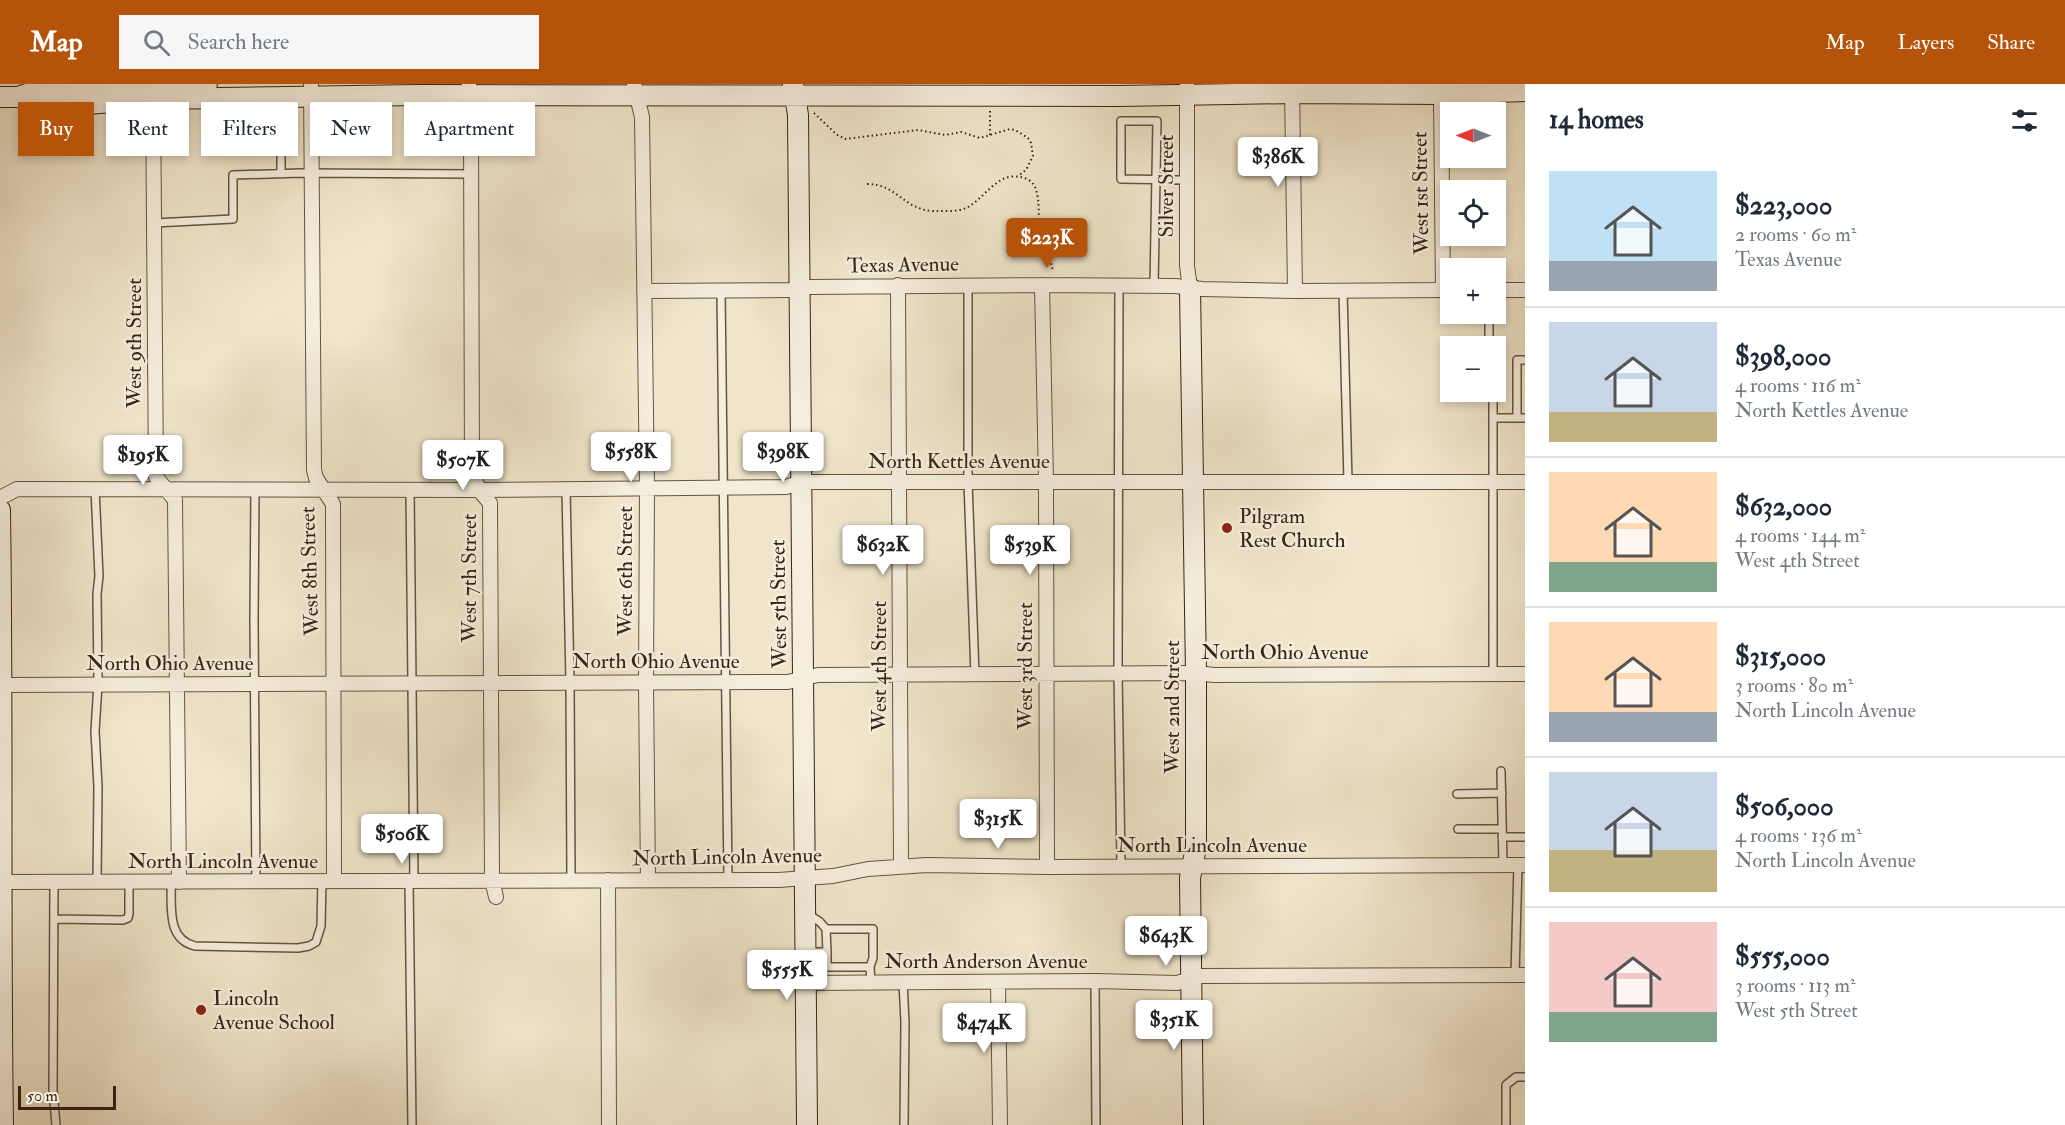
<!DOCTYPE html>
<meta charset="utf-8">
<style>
:root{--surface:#fff;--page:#f6f6f7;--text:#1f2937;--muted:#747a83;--line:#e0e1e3;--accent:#b45309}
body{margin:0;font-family:"IM FELL Double Pica",serif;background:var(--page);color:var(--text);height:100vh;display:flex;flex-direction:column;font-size:22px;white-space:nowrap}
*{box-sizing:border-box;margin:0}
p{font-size:20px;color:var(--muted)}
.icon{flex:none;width:33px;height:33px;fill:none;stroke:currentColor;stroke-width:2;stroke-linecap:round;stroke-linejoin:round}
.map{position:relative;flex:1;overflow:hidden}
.drawer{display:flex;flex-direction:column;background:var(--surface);width:540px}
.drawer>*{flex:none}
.banner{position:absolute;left:18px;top:18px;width:570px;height:54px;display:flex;gap:12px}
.needle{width:39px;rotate:270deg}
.tools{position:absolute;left:1440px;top:18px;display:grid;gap:12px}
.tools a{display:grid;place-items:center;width:66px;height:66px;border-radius:0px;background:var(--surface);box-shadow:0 3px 9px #0003;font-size:30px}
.scale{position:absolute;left:18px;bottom:15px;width:98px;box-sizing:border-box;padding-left:6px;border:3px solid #372414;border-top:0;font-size:16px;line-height:21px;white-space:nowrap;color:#372414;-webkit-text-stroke:4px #f5eedd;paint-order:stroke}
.price{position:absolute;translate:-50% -51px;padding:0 14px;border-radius:6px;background:#fff;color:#222;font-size:20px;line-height:39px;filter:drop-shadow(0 2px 3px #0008)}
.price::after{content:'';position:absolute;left:50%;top:36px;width:18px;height:14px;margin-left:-9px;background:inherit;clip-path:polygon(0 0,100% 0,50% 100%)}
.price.current{background:var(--accent);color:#fff}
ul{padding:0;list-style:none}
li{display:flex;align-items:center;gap:18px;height:150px;padding:0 24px}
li+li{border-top:2px solid var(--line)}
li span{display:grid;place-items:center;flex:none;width:168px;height:120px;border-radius:0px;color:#555}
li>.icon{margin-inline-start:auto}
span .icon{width:72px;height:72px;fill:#fffc;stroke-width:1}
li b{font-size:26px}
h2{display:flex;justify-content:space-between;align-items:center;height:72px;padding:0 24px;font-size:26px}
.chip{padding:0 21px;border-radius:0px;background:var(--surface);box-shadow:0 3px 9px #0003;font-size:21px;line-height:54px}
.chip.current{background:var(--accent);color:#fff}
header{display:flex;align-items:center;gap:36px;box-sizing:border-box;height:84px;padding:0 30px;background:var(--accent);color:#fff}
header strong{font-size:28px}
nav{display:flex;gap:33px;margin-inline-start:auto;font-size:21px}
.search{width:420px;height:54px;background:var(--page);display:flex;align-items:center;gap:15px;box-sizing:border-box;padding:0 21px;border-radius:0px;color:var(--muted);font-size:22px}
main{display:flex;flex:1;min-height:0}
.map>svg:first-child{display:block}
</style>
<header>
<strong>Map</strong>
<div class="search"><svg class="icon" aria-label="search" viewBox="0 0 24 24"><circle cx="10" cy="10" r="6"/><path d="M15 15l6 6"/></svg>Search here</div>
<nav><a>Map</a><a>Layers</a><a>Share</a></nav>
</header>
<main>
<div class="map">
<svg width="1525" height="1041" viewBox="0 0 1525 1041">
<rect width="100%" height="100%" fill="#f0e5ca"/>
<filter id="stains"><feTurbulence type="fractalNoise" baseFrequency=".00333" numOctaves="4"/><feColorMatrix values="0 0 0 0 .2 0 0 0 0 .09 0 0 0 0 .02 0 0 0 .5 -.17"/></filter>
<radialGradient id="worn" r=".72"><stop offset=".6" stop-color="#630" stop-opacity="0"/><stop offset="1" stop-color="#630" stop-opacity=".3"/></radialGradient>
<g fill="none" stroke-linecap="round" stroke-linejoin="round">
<g stroke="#655442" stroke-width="10">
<path id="lane" d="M 281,36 L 281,90
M 154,139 L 233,135 L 233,91 L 301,89 L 471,90
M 968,201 L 968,398 L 975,590
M 1119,202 L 1118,589 L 1121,781
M 1154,202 L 1157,37 L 1121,37 L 1121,95 L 1187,96
M 721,207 L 728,796
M 1343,207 L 1348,397
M 1489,230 L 1489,262
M 1525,276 L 1517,276 L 1517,334 L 1525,334
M 1494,334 L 1517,334
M 95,405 L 99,492 L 97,510 L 98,600 L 95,647 L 98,703 L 97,798
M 255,405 L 254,536 L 256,798
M 410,405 L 414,797
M 566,405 L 570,598 L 571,796
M 1493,590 L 1493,308
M 1501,687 L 1503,781
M 1457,710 L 1502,709
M 1458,745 L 1502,745
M 1502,753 L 1525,753
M 409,797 L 412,1041
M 54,798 L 53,1006 L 56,1041
M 171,798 C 172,822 166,855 195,862 L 298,864 L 309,862 L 316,858 L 321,842 L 322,797
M 808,830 L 820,838 L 826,845
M 54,835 L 123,836 L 128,834 L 129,830 L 129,798
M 807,868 L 827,868 L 827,883 L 870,883 L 871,898
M 827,868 L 826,845 L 873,845 L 873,874 L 870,883
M 1515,891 L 1518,781
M 1095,897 L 1096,1041
M 903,898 L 905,938 L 904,1041
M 1506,1041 L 1506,1001 L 1516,993 L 1525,993"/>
</g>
<g stroke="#655442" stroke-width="16">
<path id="street" d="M 311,0 L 314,386 L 316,394 L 333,420 L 334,797
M 469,0 L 471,36 L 472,388 L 479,406 L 490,419 L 492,796 L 496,813
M 634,0 L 642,33 L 647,403 L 646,599 L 648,796
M 1187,0 L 1187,182 L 1190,204
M 1292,2 L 1295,207
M 153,8 L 156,393 L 175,416 L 179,798
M 1441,10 L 1443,207
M 898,201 L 901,782
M 1042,201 L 1046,398 L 1047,783
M 1496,206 L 1525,206
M 644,207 L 791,206 L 809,203 L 1042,201 L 1175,202 L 1202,205 L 1295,207 L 1450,206
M 0,414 L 17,405 L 479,406 L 786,403 L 802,398 L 1525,398
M 2,601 L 788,598 L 818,591 L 1196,589 L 1214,591 L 1525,590
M 608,796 L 609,1041
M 0,798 L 779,796 L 833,792 L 868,785 L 927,781 L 1047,783 L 1525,781
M 998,898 L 1000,1041
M 806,899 L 1095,897 L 1177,899 L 1201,892 L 1525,891"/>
</g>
<g stroke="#372414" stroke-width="22">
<path id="secondary" d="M 793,0 L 798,31 L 807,1041
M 0,13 L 18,13 L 46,23 L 154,15 L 419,11 L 1120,12 L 1293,9 L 1441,10 L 1525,7
M 18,13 L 45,4 L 207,0
M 1190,204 L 1196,589 L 1196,763 L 1190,794 L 1193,1041
M 0,426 C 3,631 0,836 3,1041"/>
</g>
<path stroke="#372414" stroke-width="2" stroke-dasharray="1.5 3" stroke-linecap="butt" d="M 814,29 L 836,50 L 845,55 L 918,46 L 945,51 L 961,48 L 980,54 L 1010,45 L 1015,46 L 1028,54 L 1031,59 L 1033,72 L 1026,86 L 1018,92
M 990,51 L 990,27
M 867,100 C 898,100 903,126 934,127 C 944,127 957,128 966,124 C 980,117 989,102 1003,95 C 1013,90 1030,92 1035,103 C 1041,116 1038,144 1038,159 C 1047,168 1051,176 1053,188"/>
<use href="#lane" stroke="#f5eedd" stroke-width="7"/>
<use href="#street" stroke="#f5eedd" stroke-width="14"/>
<use href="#secondary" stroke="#f5eedd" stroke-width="20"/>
</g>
<g fill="#8f2418" stroke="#f5eedd" stroke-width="2">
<circle cx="1227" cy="444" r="6"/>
<circle cx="201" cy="926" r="6"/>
</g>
<g text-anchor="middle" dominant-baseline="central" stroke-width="5" stroke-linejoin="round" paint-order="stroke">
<g font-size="21" fill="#372414" stroke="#f5eedd">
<text transform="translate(1166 102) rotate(-90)">Silver Street</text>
<text transform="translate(1421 109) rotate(-91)">West 1st Street</text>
<text transform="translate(903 181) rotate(-1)">Texas Avenue</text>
<text transform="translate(134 259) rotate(-90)">West 9th Street</text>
<text x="959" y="377">North Kettles Avenue</text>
<text transform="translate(310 487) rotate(-92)">West 8th Street</text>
<text transform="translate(625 487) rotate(-90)">West 6th Street</text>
<text transform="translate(469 494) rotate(-90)">West 7th Street</text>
<text transform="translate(779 520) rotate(-91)">West 5th Street</text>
<text x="1285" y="568">North Ohio Avenue</text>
<text x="656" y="577">North Ohio Avenue</text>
<text x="170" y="579">North Ohio Avenue</text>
<text transform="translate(879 582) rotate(-90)">West 4th Street</text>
<text transform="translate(1025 582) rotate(-90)">West 3rd Street</text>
<text transform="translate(1172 623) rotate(-90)">West 2nd Street</text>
<text x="1212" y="761">North Lincoln Avenue</text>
<text transform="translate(727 773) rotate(-1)">North Lincoln Avenue</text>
<text x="223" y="777">North Lincoln Avenue</text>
<text x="986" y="877">North Anderson Avenue</text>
</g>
<g font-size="21" fill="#372414" stroke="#f5eedd" text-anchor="start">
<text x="1239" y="432">Pilgram<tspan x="1239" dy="24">Rest Church</tspan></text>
<text x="213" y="914">Lincoln<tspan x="213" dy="24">Avenue School</tspan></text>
</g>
</g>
<rect width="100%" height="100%" filter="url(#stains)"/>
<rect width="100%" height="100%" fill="url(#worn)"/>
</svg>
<div class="tools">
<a><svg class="needle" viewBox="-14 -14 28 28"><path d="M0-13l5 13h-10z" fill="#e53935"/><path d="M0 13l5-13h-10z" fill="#747a83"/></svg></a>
<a><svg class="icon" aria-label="locate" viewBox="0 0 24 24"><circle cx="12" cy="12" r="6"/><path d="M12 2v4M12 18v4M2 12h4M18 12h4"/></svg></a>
<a>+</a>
<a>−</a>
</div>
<div class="scale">50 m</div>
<b class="price" style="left:1278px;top:104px">$386K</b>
<b class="price current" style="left:1047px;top:185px">$223K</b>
<b class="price" style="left:631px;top:399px">$558K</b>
<b class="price" style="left:783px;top:399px">$398K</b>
<b class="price" style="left:143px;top:402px">$195K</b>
<b class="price" style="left:463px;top:407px">$507K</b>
<b class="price" style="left:883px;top:492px">$632K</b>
<b class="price" style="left:1030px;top:492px">$539K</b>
<b class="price" style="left:998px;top:766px">$315K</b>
<b class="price" style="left:402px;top:781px">$506K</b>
<b class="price" style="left:1166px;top:883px">$643K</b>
<b class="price" style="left:787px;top:917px">$555K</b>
<b class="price" style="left:1174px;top:967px">$351K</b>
<b class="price" style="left:984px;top:970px">$474K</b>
<div class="banner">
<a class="chip current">Buy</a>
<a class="chip">Rent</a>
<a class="chip">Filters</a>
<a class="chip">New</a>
<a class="chip">Apartment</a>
</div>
</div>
<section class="drawer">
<h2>14 homes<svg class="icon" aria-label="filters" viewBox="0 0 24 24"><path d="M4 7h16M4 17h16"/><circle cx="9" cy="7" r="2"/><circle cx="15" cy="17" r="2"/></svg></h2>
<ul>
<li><span style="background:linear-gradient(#bfe0f5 75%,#9aa5b1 0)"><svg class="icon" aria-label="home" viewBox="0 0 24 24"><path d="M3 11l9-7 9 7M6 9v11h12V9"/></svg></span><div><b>$223,000</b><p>2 rooms · 60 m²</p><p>Texas Avenue</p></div></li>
<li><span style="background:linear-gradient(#c9d6e8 75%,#c2b280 0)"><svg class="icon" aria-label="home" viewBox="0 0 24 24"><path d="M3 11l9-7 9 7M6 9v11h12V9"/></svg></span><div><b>$398,000</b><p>4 rooms · 116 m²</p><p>North Kettles Avenue</p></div></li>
<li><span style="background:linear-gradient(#ffd9b3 75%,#7fa58c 0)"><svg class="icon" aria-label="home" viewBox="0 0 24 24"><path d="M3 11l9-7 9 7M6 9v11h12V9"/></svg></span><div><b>$632,000</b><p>4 rooms · 144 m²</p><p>West 4th Street</p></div></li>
<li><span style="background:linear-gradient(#ffd9b3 75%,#9aa5b1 0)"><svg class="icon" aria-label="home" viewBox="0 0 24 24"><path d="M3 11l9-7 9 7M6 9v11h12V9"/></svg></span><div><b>$315,000</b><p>3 rooms · 80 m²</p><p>North Lincoln Avenue</p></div></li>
<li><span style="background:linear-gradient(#c9d6e8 65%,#c2b280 0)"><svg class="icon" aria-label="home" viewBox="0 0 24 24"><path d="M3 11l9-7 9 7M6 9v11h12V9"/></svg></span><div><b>$506,000</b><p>4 rooms · 136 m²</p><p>North Lincoln Avenue</p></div></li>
<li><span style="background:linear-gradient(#f6c9c9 75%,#7fa58c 0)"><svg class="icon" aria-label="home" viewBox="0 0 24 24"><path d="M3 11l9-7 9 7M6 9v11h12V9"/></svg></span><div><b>$555,000</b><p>3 rooms · 113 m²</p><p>West 5th Street</p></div></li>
</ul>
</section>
</main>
